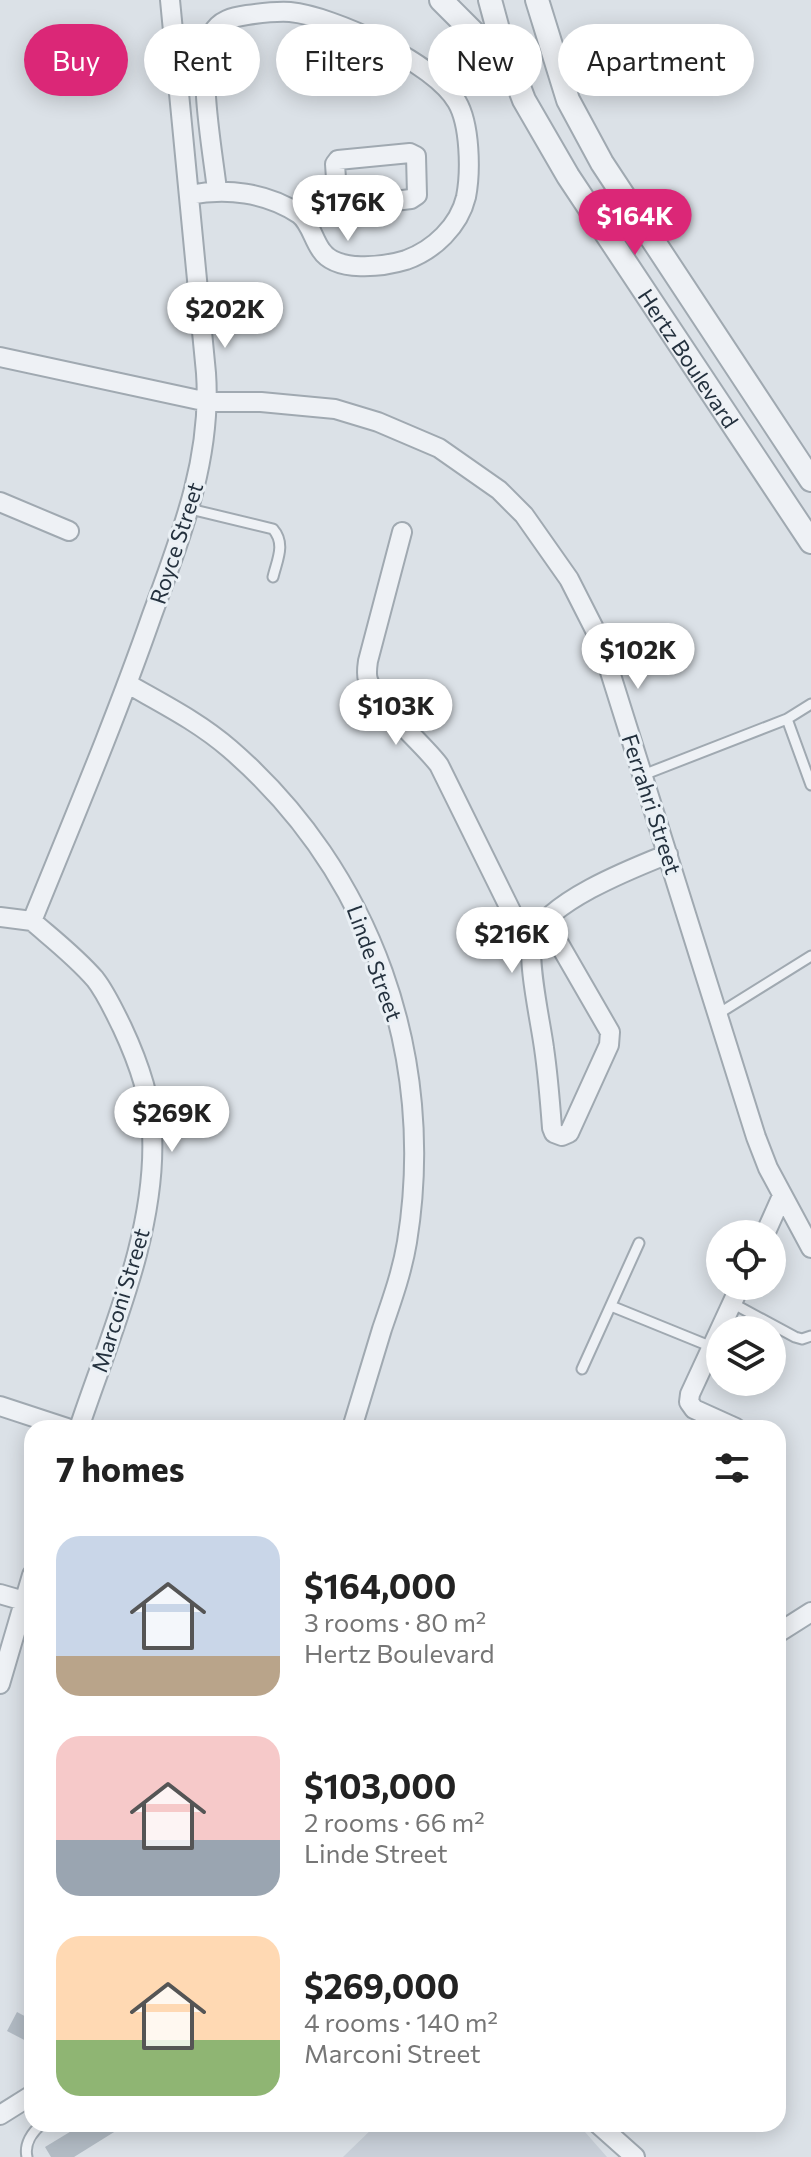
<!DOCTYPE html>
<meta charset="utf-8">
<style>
:root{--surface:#fff;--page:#f2f2f2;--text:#222;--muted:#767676;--accent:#db2777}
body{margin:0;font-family:Commissioner,sans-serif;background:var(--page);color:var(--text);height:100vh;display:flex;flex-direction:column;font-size:30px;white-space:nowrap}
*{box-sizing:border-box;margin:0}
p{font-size:26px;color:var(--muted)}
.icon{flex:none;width:44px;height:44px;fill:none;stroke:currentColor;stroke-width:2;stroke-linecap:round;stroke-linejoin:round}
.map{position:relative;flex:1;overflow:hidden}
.panel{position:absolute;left:24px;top:1420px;width:762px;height:712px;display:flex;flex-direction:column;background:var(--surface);border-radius:24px;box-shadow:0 4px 20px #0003}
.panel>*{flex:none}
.hud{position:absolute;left:24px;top:24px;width:764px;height:72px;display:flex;gap:16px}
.tools{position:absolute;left:706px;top:1220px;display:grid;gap:16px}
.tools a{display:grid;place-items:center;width:80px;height:80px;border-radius:50%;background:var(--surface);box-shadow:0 4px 20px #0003;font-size:40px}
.price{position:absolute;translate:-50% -68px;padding:0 18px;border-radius:28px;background:#fff;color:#222;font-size:26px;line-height:52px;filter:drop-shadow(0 2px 4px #0008)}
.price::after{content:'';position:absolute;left:50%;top:48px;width:24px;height:18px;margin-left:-12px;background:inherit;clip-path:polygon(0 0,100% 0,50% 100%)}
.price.active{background:var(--accent);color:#fff}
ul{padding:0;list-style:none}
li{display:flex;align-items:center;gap:24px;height:200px;padding:0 32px}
li span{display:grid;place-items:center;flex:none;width:224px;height:160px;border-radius:24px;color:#555}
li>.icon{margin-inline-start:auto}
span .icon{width:96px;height:96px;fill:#fffc;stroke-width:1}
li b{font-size:34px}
h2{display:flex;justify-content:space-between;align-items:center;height:96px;padding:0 32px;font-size:34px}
.chip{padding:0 28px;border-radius:36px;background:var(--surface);box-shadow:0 4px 20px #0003;font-size:28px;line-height:72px}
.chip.active{background:var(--accent);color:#fff}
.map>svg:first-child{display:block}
</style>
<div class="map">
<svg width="811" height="2157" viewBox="0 0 811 2157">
<rect width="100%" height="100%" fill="#dbe1e7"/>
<path fill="#c9d0d9" d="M 377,2124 L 578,2124 L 607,2157 L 343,2157 Z"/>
<path fill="#b2bbc4" d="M 17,2012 L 32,2020 L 32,2044 L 7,2031 Z
M 83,2124 L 127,2124 L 74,2157 L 51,2157 L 45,2147 Z"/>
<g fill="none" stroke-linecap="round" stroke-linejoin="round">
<g stroke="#a0a9b1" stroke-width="13">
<path id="service" d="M 190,509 L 273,529 C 286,544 277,560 273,577
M 787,719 L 811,785
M 643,775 L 787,719 L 811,704
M 718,1014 L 811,956
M 732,1303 L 795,1337 L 802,1339 L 811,1336
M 611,1306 L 712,1347
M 582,1369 L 639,1243
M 27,2157 C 24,2144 32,2132 42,2124"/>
</g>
<g stroke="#a0a9b1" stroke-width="22">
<path id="minor" d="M 189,195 C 226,188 266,192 299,214 C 310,222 313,239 321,250 C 336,273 383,267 406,260 C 434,250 459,226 466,197 C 471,171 470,124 457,102 C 435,63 333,16 290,12 C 276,11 261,13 247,15 C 233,17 219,20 212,34 C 196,65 213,153 217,190
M 301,216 L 338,208 L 411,199 L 417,195 L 416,156 L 410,153 L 338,160 L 335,164 L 338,208
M 0,357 L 208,402 L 261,402 L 335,409 L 378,422 L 439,448 L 499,490 L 524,515 L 569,579 L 600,640 L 756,1137 L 768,1168 L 811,1248
M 0,502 L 69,531
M 402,532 L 368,661 C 367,668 366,674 368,680 C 376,705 422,742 439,765 L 517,923 L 533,938
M 128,684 C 163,704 199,722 230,749 C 372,872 437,1057 407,1242 C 402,1272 392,1300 382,1329 C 372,1362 362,1395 352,1428
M 0,917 L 32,921
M 32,921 C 73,820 116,718 152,615 C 181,536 212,458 206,373 L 170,0
M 32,921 C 54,940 76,957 95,979 C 106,993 114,1011 122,1027 C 137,1059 151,1097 152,1132 C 157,1232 110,1335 79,1428
M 546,921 L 610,1032 L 609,1045 L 569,1133 L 562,1136 L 554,1133 L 552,1128 C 550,1101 548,1075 544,1048 C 541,1024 526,958 533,938 C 548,901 633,868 668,854
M 765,1234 L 782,1196
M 0,1406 L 67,1428
M 736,1428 L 694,1409 L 689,1402 L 690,1394 L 740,1286
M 0,1594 L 24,1601
M 778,1633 L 811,1612
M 0,1684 L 32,1575
M 0,2115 L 32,2095
M 598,2124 L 635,2157"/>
</g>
<g stroke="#a0a9b1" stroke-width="26">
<g id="tertiary">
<path d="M 441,0 L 473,32 L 507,76"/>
<path id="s1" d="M 490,0 L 500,37 L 524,100 L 568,176 L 811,542"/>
<path d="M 537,0 L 568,100 L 602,163 L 811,480"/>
</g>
</g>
<use href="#service" stroke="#eef1f5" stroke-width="9"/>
<use href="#minor" stroke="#eef1f5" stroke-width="18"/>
<use href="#tertiary" stroke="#eef1f5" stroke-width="22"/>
</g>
<g text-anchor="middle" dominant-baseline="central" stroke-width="6" stroke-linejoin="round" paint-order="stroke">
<g font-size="22" fill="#24313e" stroke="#eaf0f5">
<text stroke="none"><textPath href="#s1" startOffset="412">Hertz Boulevard</textPath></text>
<text transform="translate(176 543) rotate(-72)">Royce Street</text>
<text transform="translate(652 804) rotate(72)">Ferrahri Street</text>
<text transform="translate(375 963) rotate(70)">Linde Street</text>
<text transform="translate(120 1300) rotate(-73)">Marconi Street</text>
</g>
</g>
</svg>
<div class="tools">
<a><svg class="icon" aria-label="locate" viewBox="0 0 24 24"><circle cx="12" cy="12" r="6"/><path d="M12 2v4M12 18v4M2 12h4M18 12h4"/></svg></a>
<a><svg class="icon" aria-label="layers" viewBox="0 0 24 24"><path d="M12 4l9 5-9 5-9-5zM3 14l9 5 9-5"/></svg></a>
</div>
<b class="price" style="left:348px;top:243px">$176K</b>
<b class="price active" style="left:635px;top:257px">$164K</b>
<b class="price" style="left:225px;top:350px">$202K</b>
<b class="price" style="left:638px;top:691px">$102K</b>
<b class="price" style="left:396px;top:747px">$103K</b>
<b class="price" style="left:512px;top:975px">$216K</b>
<b class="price" style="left:172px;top:1154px">$269K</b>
<div class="hud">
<a class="chip active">Buy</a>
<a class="chip">Rent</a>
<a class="chip">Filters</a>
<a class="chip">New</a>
<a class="chip">Apartment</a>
</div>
<section class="panel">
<h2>7 homes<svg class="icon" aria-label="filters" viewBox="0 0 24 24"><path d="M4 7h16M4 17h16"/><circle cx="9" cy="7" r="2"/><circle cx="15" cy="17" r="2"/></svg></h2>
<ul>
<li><span style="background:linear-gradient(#c9d6e8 75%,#b9a48a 0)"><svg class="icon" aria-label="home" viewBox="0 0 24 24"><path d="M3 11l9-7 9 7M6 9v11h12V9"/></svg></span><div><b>$164,000</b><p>3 rooms · 80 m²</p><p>Hertz Boulevard</p></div></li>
<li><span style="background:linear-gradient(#f6c9c9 65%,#9aa5b1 0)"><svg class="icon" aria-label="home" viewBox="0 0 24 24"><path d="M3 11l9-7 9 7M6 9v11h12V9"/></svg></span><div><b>$103,000</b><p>2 rooms · 66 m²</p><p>Linde Street</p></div></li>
<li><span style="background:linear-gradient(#ffd9b3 65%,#8fb573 0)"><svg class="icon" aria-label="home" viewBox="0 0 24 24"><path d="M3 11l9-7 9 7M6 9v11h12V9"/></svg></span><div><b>$269,000</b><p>4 rooms · 140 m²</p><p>Marconi Street</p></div></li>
</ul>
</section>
</div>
